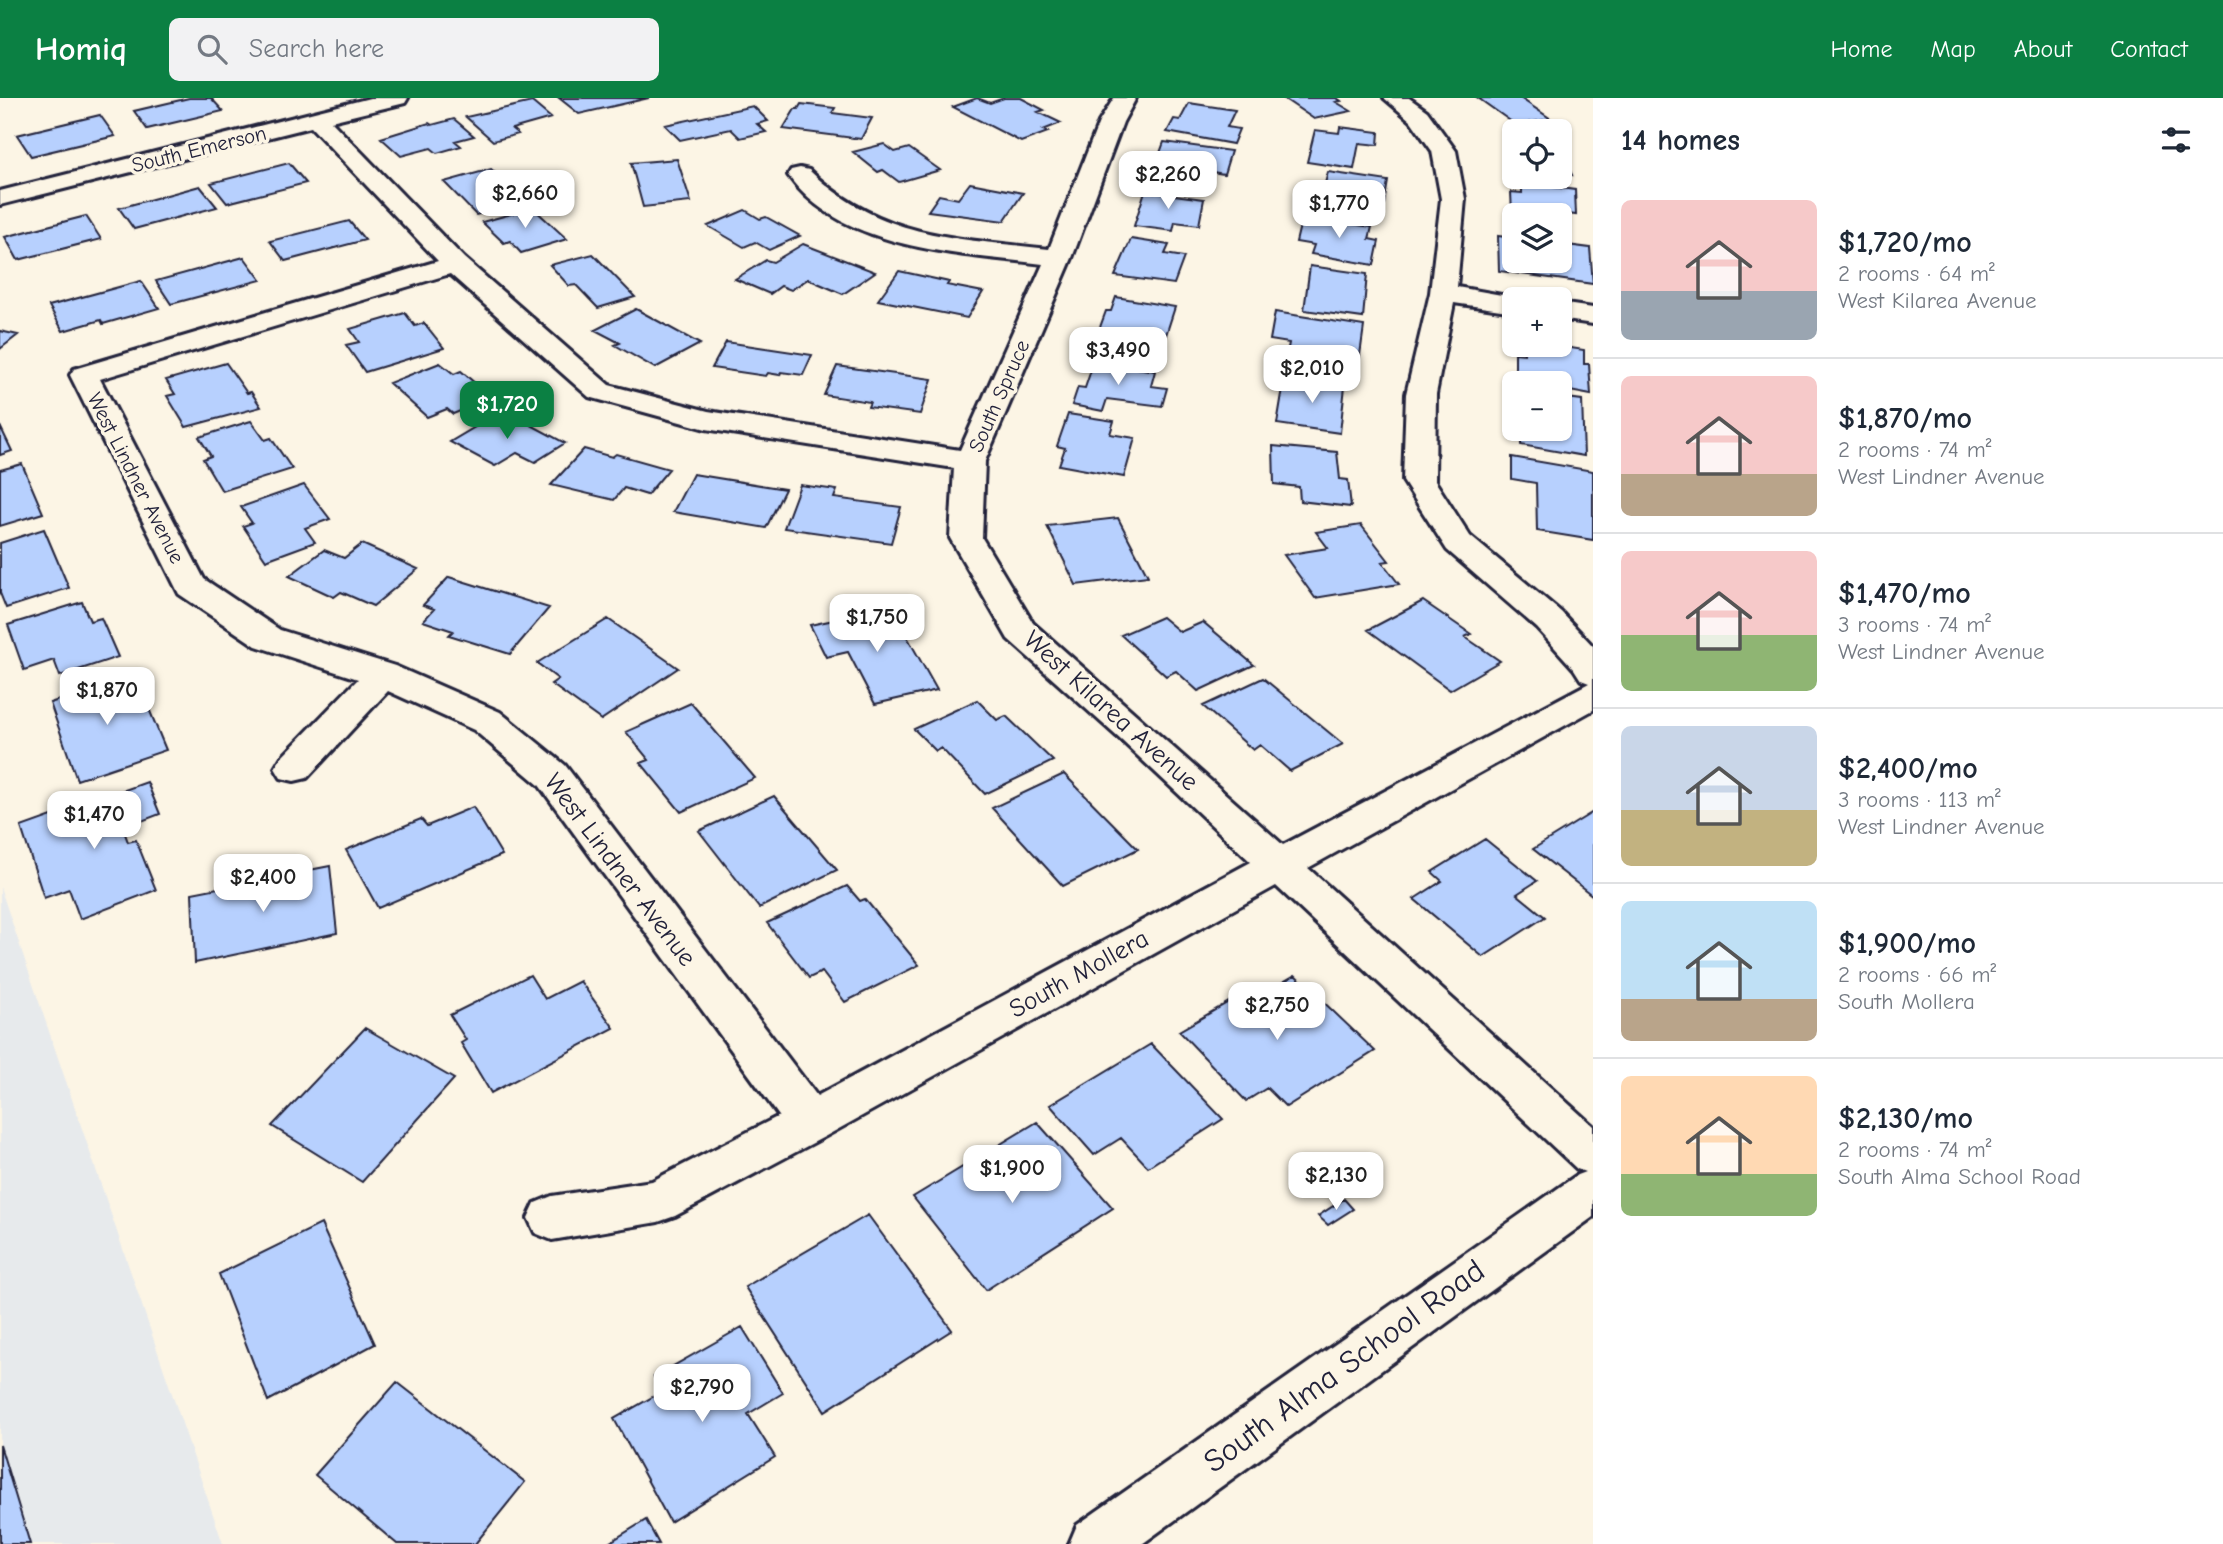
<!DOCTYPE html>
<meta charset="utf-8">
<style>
:root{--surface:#fff;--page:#f2f2f3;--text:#1f2937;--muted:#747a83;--line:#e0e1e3;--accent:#0b8043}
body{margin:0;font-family:"Comic Neue",sans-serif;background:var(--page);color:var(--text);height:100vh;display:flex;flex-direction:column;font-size:26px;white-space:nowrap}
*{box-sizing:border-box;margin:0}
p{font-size:23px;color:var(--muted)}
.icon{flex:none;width:38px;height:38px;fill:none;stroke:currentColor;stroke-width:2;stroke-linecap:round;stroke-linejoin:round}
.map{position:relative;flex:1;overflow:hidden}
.drawer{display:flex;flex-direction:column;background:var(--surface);width:630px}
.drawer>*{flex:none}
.controls{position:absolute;left:1502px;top:21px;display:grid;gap:14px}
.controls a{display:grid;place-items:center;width:70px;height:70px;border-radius:10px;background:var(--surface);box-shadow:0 2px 5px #0004;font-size:35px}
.price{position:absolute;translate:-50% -60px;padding:0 16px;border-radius:14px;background:#fff;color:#222;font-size:23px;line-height:46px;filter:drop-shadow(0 2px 4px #0008)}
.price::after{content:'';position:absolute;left:50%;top:42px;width:21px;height:16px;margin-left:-10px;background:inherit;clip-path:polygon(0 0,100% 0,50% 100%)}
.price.selected{background:var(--accent);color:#fff}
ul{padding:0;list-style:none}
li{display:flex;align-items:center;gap:21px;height:175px;padding:0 28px}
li+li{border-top:2px solid var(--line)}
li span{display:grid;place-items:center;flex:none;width:196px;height:140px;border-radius:10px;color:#555}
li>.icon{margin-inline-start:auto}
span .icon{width:84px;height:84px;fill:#fffc;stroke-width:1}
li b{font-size:30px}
h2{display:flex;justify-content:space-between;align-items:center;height:84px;padding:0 28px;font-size:30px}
header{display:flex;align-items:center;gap:42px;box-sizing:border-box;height:98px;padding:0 35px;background:var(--accent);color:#fff}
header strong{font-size:33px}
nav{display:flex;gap:38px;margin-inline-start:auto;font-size:24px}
.search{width:490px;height:63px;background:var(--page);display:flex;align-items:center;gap:18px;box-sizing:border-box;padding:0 24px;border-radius:10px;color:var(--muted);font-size:26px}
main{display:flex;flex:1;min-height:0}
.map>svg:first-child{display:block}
</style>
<header>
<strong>Homiq</strong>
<div class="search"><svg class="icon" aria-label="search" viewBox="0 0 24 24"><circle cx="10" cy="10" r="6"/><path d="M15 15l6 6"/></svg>Search here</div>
<nav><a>Home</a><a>Map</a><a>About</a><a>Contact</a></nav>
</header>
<main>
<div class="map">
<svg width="1593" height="1446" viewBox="0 0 1593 1446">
<rect width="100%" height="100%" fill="#fcf5e5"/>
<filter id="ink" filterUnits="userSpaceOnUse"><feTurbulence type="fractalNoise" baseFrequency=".0143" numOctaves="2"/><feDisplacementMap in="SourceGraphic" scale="14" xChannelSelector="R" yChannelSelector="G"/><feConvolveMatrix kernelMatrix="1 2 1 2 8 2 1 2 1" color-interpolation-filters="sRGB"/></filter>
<g filter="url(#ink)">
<path fill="#e7eaec" d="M 0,789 L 223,1446 L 0,1446 Z"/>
<path fill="#b7d0fe" stroke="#22223b" stroke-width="2" d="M 189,0 L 211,0 L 223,13 L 147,31 L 134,13 Z
M 559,0 L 649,0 L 579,16 Z
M 977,0 L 990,5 L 1004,0 L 1021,0 L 1044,12 L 1038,14 L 1061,25 L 1043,32 L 1048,34 L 1021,44 L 953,9 Z
M 1283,0 L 1337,0 L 1341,3 L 1336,4 L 1351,13 L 1314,21 Z
M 1478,0 L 1520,0 L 1551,21 L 1516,27 Z
M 532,4 L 551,20 L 512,31 L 518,36 L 493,43 L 466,19 Z
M 1189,5 L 1235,12 L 1227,29 L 1239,31 L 1233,46 L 1167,34 L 1174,21 L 1180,22 Z
M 801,6 L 835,10 L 832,15 L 872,20 L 861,41 L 783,31 L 795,11 L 798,11 Z
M 753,8 L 768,23 L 757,26 L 766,34 L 740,40 L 731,31 L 680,42 L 665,27 Z
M 100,17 L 115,38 L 31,58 L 17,37 Z
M 454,21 L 474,38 L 455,43 L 461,48 L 437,55 L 431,50 L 401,58 L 381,40 L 429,25 L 432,27 Z
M 1340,29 L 1379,34 L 1378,47 L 1359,45 L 1354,71 L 1307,64 L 1315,32 L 1339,35 Z
M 1164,44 L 1231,53 L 1224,76 L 1212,74 L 1208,88 L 1158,81 L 1163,67 L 1156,66 Z
M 884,46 L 895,54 L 909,50 L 940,72 L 899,84 L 883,72 L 878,74 L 853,54 Z
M 1559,49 L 1572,77 L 1559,76 Z
M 677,61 L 691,104 L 643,109 L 631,65 Z
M 289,65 L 306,85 L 227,105 L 211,85 Z
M 491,71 L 525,104 L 476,117 L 444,84 Z
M 1328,74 L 1388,83 L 1382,118 L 1319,108 Z
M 970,85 L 1023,95 L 1004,123 L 928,113 L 939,97 L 958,101 Z
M 1522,85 L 1575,92 L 1576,117 L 1552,114 L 1552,117 L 1512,116 L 1511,94 L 1522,95 Z
M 200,88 L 217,109 L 134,131 L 119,110 Z
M 1145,93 L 1204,101 L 1199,127 L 1175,124 L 1173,133 L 1134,128 Z
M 533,110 L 567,141 L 521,155 L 510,143 L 504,145 L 482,124 Z
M 745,112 L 760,121 L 766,119 L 800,138 L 769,152 L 755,144 L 744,149 L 708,128 Z
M 86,118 L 101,141 L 18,162 L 5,139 Z
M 1302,119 L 1372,129 L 1369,141 L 1379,143 L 1374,167 L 1311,156 L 1314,147 L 1296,144 Z
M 349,123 L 365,142 L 285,163 L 270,143 Z
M 1498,138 L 1514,140 L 1514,163 L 1559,163 L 1559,146 L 1590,150 L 1593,186 L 1499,173 Z
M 1131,141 L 1169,147 L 1165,156 L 1184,159 L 1174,186 L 1115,178 Z
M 803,146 L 875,174 L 843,196 L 808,181 L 791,192 L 781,188 L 770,196 L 735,181 L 766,162 L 773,164 Z
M 593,156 L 635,199 L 598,210 L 576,187 L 569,188 L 550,167 Z
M 244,159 L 261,182 L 171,206 L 156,183 Z
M 1310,168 L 1367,176 L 1363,220 L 1304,212 Z
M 899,173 L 949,184 L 947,187 L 983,194 L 967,220 L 878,202 Z
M 141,183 L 159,210 L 103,226 L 101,222 L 63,233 L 49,208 Z
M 1116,199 L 1175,209 L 1165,240 L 1142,236 L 1139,247 L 1096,240 L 1106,213 L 1111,213 Z
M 636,211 L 700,246 L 655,270 L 615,247 L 620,245 L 595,232 Z
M 1275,214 L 1364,228 L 1358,272 L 1286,260 L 1289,245 L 1270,242 Z
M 405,215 L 415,228 L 424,225 L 444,250 L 365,274 L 346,247 L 359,244 L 350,231 Z
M 0,233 L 18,237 L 0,251 Z
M 726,244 L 812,257 L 803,277 L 781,274 L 780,277 L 768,275 L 766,278 L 712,270 Z
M 1524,247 L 1552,247 L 1584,252 L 1584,266 L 1589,266 L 1591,297 L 1559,291 L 1559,285 L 1515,284 L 1515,255 L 1524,256 Z
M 1094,263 L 1155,273 L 1151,288 L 1167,290 L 1162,308 L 1107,301 L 1103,313 L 1072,307 L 1078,289 L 1085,290 Z
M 226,265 L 247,295 L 251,294 L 261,309 L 186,329 L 167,298 L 175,296 L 166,282 Z
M 440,265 L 454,276 L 461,273 L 492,300 L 453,316 L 447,311 L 427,319 L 389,285 Z
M 837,268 L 932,281 L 920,316 L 868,309 L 870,304 L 824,297 Z
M 1285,278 L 1345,288 L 1340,335 L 1277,326 Z
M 1559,299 L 1582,302 L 1584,358 L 1521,347 L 1521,331 L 1559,331 Z
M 497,316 L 517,326 L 522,322 L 565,345 L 535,364 L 517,355 L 495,368 L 450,344 Z
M 1068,316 L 1114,323 L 1110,336 L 1135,340 L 1124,379 L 1059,367 L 1065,350 L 1057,348 Z
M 251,323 L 265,342 L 271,340 L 292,371 L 222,393 L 203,361 L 211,358 L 199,339 Z
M 0,328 L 12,353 L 0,357 Z
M 1273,348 L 1337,354 L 1340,381 L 1348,382 L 1351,409 L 1300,403 L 1299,389 L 1274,386 Z
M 584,351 L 612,359 L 616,356 L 669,371 L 647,397 L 624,390 L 614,402 L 551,387 Z
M 1512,359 L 1593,373 L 1593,442 L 1537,433 L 1536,385 L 1512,381 Z
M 22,366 L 43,415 L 0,428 L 0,372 Z
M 693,376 L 785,391 L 766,430 L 673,414 Z
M 304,387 L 330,421 L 305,430 L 315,444 L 266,462 L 243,428 L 252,425 L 241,409 Z
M 800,387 L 837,392 L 834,400 L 901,409 L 891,445 L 784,430 Z
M 1118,420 L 1148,478 L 1076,487 L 1047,428 Z
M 1361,427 L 1389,463 L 1382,464 L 1399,486 L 1315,500 L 1284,457 L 1328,450 L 1316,434 Z
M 44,431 L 69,490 L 6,510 L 0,495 L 0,445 Z
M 362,446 L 418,471 L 373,508 L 341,494 L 334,499 L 289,478 L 324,452 L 344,460 Z
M 449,479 L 549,510 L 510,556 L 449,537 L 453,533 L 423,523 L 434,511 L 423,507 Z
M 1423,503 L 1471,536 L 1465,539 L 1500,563 L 1450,592 L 1368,532 Z
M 82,504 L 90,523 L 101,520 L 118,559 L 60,578 L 54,562 L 24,572 L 8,527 Z
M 891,510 L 937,592 L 875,606 L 848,554 L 826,559 L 810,527 Z
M 1162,519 L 1180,534 L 1203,524 L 1254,567 L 1198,593 L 1176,573 L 1166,578 L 1121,537 Z
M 608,521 L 678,570 L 601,622 L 551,586 L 558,581 L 537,565 Z
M 135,577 L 166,652 L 77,682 L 50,605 Z
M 1263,580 L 1343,646 L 1290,673 L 1260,647 L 1253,652 L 1203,608 Z
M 977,602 L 997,622 L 1006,618 L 1053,663 L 985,696 L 941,650 L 936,653 L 914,631 Z
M 691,605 L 755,680 L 681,714 L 641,665 L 649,662 L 626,634 Z
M 1064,676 L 1138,751 L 1063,788 L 992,710 Z
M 147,684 L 160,716 L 123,730 L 128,744 L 136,742 L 156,792 L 80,821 L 69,791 L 44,800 L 21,729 Z
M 774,698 L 837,772 L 759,810 L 699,733 Z
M 473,709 L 502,757 L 378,810 L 346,752 L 421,721 L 427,728 Z
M 1593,714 L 1593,798 L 1533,751 Z
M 1485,741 L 1537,783 L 1517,796 L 1545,819 L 1483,859 L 1414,801 L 1442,783 L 1432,774 Z
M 330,768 L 337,835 L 195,865 L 192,795 Z
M 847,788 L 860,803 L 865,801 L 919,867 L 845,904 L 822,874 L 809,880 L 767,825 Z
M 530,877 L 545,901 L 580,883 L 614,930 L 491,995 L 461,945 L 466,942 L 450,917 Z
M 1295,877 L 1375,953 L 1286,1009 L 1267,990 L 1246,1003 L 1179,933 L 1246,894 L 1254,901 Z
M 365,930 L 454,981 L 362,1084 L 272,1028 Z
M 1151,946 L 1223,1021 L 1148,1069 L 1121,1040 L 1094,1057 L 1050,1007 Z
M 1037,1024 L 1113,1110 L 986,1192 L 913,1099 Z
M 1344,1101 L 1353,1111 L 1328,1127 L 1318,1118 Z
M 868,1117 L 952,1232 L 825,1313 L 745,1189 Z
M 321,1126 L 375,1246 L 268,1303 L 219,1176 Z
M 742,1229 L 783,1295 L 748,1316 L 775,1359 L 670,1424 L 614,1321 L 661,1294 L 654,1279 Z
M 397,1284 L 525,1384 L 475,1446 L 397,1446 L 315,1377 Z
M 0,1347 L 30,1446 L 0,1446 Z
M 646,1422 L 659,1446 L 607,1446 Z"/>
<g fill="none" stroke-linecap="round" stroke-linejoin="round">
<g stroke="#22223b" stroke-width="6">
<path id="minor" d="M 370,0 L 408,0 L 405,5 L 331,23 L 464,160 L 609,287 L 708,313 L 960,352 L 1043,166 C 962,156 840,152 788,77 L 791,72 L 800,70 L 809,72 C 880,141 957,140 1049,151 L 1099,24 L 1114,0 L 1136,0 L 1123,24 L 1072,160 L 985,363 L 982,440 L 1033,525 L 1283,747 L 1589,585 L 1581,582 L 1574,571 L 1537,530 L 1447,452 L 1403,383 L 1406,296 L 1430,195 L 1441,101 L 1432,53 L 1411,23 L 1384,0 L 1409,0 L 1427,13 L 1456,53 L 1465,101 L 1457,189 L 1524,201 L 1514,201 L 1514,214 L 1454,205 L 1436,296 L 1435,383 L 1470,438 L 1561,514 L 1593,548 L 1593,612 L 1308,770 L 1593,1028 L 1593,1077 L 1577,1071 L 1276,788 L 826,1038 L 675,1118 L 658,1124 L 552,1142 L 535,1135 L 528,1120 L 535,1105 L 552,1098 L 652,1083 L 779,1018 L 539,687 L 474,632 L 388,593 L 307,680 L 294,683 L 281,680 L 275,670 L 281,660 L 358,581 L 256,548 L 179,496 L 70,277 L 74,271 L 438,163 L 311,29 L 0,107 L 0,93 ZM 450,176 L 589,299 L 706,331 L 954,370 L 950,440 L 1008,541 L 1121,642 L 1251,764 L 817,998 L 565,667 L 500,614 L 395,568 L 280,532 L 204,481 L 100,281 Z
M 1559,205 L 1593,210 L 1593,226 L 1559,221 Z"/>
</g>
<g stroke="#22223b" stroke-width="6">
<path id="secondary" d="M 1593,1071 L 1593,1119 L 1142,1446 L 1069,1446 L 1077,1427 L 1577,1077 Z"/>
</g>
<use href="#minor" fill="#fcf5e5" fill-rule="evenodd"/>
<use href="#secondary" fill="#fcf5e5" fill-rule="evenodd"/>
</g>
</g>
<g text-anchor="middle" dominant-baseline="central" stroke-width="7" stroke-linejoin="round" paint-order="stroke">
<g font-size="21" fill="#22223b" stroke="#fcf5e5">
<text transform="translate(199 51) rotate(-14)">South Emerson</text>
<text transform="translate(999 298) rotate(-66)">South Spruce</text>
<text transform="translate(136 380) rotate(63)">West Lindner Avenue</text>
</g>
<g font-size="26" fill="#22223b" stroke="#fcf5e5">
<text transform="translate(1111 613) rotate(42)">West Kilarea Avenue</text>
<text transform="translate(620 772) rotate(53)">West Lindner Avenue</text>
<text transform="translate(1079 876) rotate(-29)">South Mollera</text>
</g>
<g font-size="32" fill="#22223b" stroke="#fcf5e5">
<text transform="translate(1344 1268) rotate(-36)">South Alma School Road</text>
</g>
</g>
</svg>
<div class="controls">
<a><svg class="icon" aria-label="locate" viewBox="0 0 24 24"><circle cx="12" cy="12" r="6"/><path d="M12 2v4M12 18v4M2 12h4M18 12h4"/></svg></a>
<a><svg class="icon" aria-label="layers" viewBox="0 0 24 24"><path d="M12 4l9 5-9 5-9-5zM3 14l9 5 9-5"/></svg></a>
<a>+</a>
<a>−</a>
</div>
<b class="price" style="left:1168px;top:113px">$2,260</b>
<b class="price" style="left:525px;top:132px">$2,660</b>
<b class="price" style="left:1339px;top:142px">$1,770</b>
<b class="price" style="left:1118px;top:289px">$3,490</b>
<b class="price" style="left:1312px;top:307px">$2,010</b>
<b class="price selected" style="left:507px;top:343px">$1,720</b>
<b class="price" style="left:877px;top:556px">$1,750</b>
<b class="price" style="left:107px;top:629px">$1,870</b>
<b class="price" style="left:94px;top:753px">$1,470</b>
<b class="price" style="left:263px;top:816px">$2,400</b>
<b class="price" style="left:1277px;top:944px">$2,750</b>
<b class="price" style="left:1012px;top:1107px">$1,900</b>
<b class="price" style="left:1336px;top:1114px">$2,130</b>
<b class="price" style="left:702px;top:1326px">$2,790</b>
</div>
<section class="drawer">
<h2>14 homes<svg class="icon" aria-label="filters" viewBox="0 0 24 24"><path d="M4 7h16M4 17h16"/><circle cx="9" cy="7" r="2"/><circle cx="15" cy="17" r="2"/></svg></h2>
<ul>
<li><span style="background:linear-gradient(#f6c9c9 65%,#9aa5b1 0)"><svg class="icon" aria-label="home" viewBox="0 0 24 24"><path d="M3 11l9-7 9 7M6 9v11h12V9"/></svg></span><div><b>$1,720/mo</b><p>2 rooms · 64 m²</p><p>West Kilarea Avenue</p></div></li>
<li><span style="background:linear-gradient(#f6c9c9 70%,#b9a48a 0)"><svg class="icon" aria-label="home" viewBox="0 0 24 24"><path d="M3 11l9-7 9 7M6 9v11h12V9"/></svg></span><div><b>$1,870/mo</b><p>2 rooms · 74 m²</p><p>West Lindner Avenue</p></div></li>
<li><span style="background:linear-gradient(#f6c9c9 60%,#8fb573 0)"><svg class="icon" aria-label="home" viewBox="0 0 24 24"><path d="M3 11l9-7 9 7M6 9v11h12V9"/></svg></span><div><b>$1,470/mo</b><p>3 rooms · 74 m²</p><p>West Lindner Avenue</p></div></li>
<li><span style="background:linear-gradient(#c9d6e8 60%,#c2b280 0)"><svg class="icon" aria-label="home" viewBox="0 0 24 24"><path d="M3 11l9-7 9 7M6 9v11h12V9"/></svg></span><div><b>$2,400/mo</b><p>3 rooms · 113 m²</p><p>West Lindner Avenue</p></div></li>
<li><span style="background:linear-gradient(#bfe0f5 70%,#b9a48a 0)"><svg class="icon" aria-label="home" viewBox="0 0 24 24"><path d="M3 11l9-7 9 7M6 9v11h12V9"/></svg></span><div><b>$1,900/mo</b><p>2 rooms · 66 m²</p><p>South Mollera</p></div></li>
<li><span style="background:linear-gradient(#ffd9b3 70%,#8fb573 0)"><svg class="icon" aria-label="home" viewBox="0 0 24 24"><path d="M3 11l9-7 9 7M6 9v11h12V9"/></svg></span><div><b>$2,130/mo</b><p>2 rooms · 74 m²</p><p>South Alma School Road</p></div></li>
</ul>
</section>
</main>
